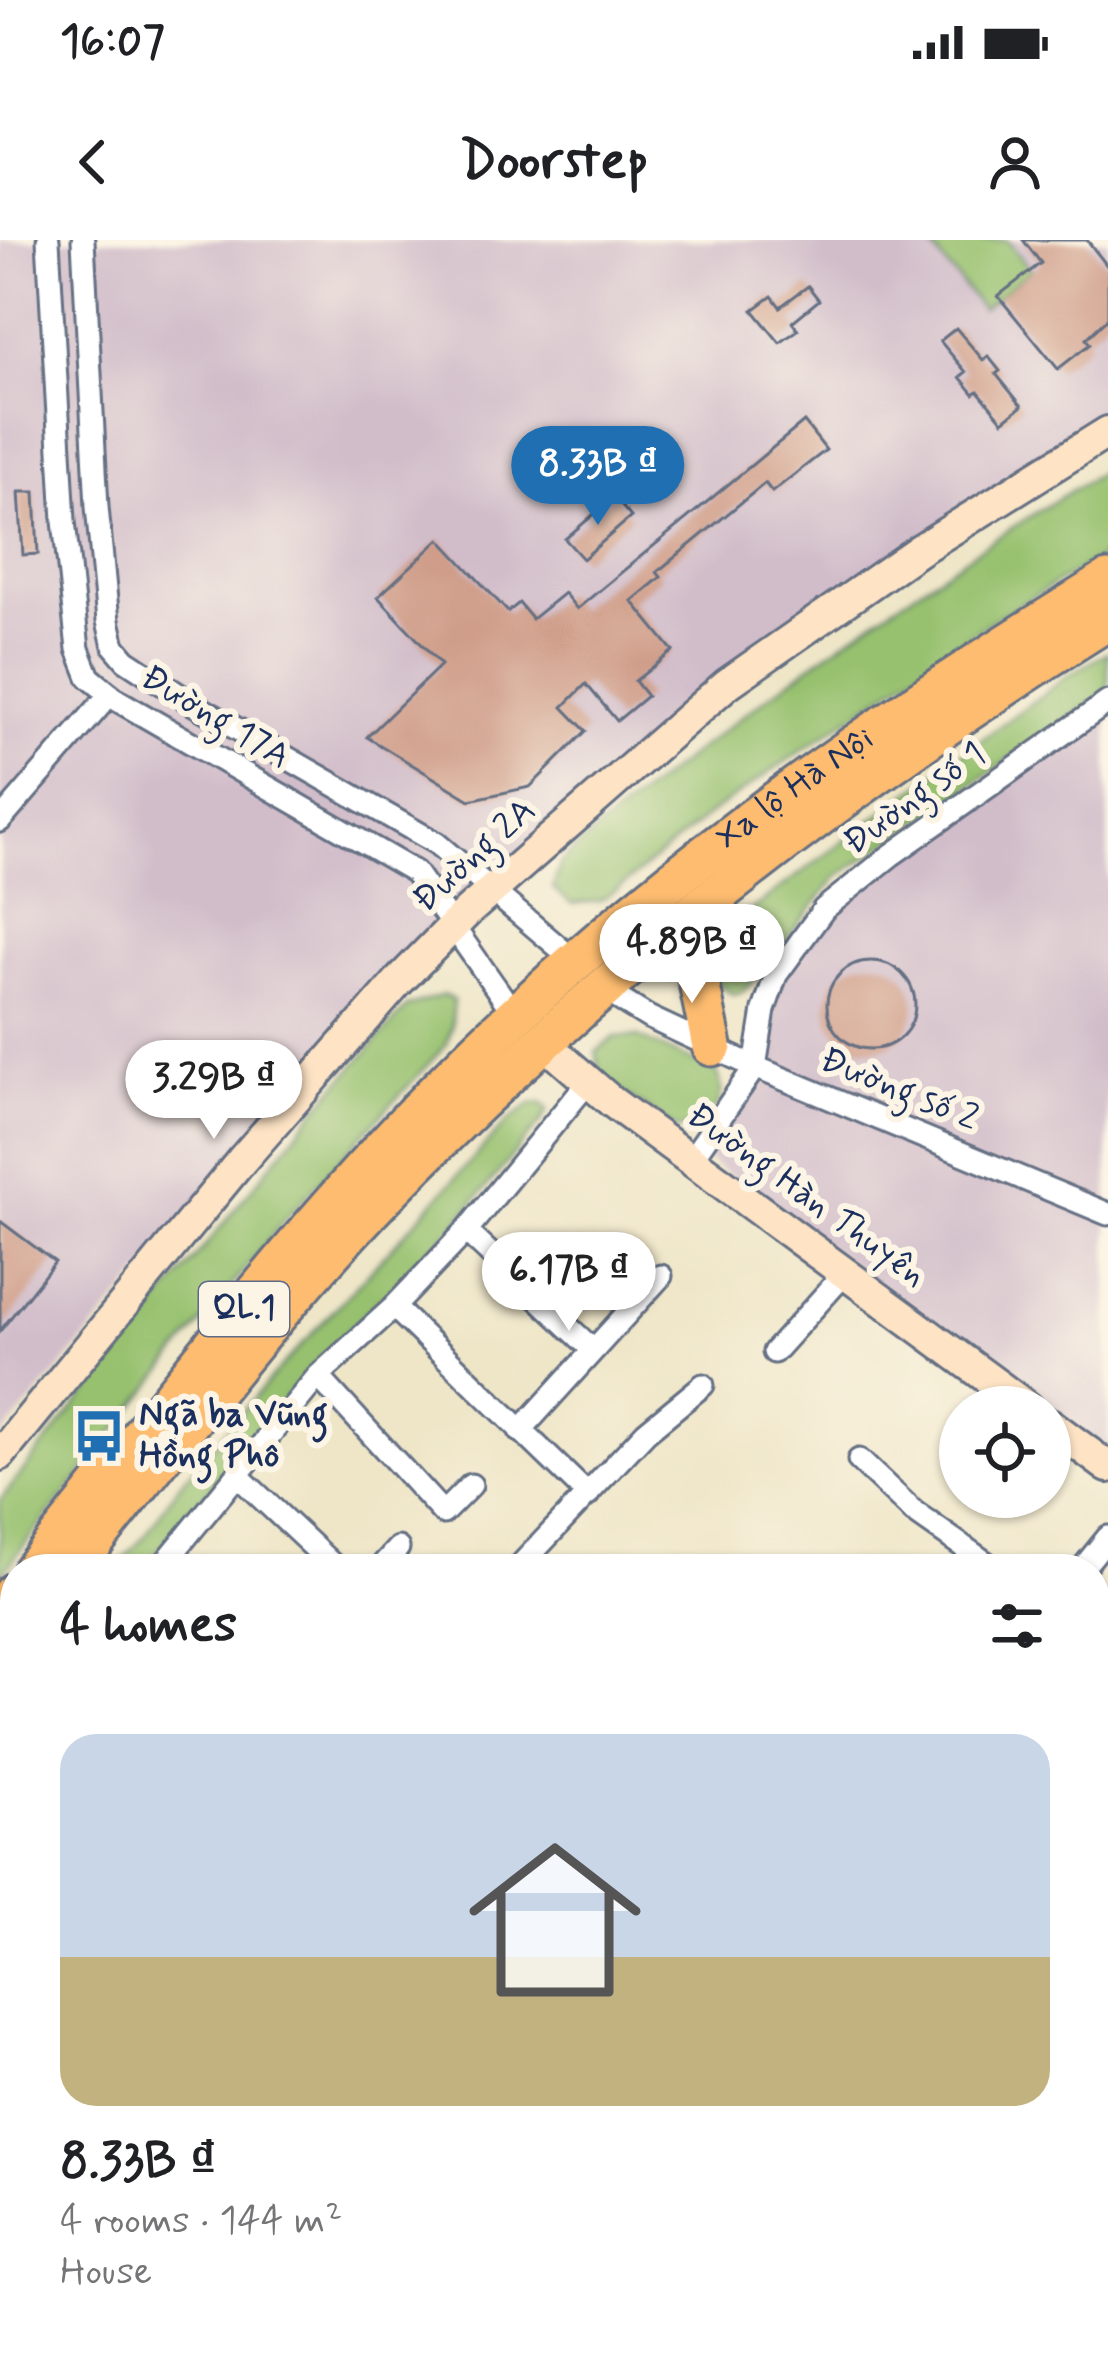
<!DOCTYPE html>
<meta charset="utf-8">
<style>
:root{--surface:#fff;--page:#f2f2f2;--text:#202124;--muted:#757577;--line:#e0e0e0;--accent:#1f6fb2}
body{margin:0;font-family:Mynerve,sans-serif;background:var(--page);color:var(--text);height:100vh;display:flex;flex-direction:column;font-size:45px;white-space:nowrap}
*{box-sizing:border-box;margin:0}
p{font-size:39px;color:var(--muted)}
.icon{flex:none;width:66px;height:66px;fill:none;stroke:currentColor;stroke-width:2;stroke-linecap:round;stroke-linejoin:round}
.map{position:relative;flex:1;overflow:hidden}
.drawer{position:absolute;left:0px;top:1314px;width:1110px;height:804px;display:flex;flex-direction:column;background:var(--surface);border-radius:48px 48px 0 0;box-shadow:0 3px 9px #0004}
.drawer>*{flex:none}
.tools{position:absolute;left:939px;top:1146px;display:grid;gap:24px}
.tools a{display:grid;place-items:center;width:132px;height:132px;border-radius:50%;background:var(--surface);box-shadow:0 3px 9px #0004;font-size:60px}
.price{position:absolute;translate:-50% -102px;padding:0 27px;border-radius:42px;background:#fff;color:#222;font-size:39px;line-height:78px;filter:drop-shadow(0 3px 6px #0008)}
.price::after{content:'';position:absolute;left:50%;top:72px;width:36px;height:27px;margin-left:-18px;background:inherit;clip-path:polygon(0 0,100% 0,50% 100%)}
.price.current{background:var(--accent);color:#fff}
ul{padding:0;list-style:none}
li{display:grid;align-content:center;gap:24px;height:636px;padding:0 60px}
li+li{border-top:3px solid var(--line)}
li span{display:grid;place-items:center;height:372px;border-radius:36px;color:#555}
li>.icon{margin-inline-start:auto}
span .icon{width:216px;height:216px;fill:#fffc;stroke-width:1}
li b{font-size:51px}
h2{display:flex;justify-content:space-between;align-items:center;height:144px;padding:0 60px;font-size:51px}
.status{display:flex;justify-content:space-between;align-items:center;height:84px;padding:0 60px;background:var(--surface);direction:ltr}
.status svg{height:33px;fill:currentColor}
header{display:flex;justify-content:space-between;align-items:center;height:156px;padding:0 60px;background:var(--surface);font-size:54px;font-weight:700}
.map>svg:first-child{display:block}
</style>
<div class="status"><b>16:07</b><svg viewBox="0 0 49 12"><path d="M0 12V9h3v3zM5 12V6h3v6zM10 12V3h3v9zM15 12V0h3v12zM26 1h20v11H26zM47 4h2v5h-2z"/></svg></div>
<header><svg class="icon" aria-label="back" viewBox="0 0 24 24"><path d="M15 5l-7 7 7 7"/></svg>Doorstep<svg class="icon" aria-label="person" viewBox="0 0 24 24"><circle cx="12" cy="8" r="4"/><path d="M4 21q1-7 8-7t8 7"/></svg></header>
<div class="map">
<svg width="1108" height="2118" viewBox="0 0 1108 2118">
<rect width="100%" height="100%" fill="#fcf5e5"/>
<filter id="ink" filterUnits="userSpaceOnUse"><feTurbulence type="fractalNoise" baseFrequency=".00833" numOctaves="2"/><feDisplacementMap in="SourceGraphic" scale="24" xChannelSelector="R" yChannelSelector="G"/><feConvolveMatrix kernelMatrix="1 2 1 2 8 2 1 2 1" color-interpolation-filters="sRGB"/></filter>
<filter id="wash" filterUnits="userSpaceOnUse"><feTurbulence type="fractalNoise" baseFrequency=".004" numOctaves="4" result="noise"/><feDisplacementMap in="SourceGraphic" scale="48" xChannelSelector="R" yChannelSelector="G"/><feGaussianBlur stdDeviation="2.7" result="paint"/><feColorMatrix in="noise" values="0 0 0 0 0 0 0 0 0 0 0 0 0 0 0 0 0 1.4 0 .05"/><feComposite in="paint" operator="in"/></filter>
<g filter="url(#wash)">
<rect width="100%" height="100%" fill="#efe6c8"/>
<path fill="#d1bdca" d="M 0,0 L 1108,0 L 1108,180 L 1023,229 L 458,665 L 0,1198 Z
M 1108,470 L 1108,1213 L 1050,1167 L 701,915 L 782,737 L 828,674 Z"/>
<path fill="#97c16e" stroke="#597866" stroke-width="3" d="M 926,0 L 1007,0 L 1031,30 L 982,69 Z
M 1108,228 L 1108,313 L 991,381 L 712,572 L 617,650 L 599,661 L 572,664 L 553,649 L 561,622 L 576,608 C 744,468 921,341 1108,228 Z
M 1108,412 L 1108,452 L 837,637 L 744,751 L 734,755 L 720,746 L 710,730 L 716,708 L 735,682 L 1066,437 Z
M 443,755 L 453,760 L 452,786 L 446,805 L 284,980 L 0,1336 L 0,1260 L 317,868 L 407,767 Z
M 615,797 L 638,797 L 717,832 C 731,862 708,888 676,889 L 601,837 L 596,812 Z
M 541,863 L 548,869 L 542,881 L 447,994 L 309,1130 L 143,1329 L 115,1329 L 147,1293 L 176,1249 L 275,1134 L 508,881 L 531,864 Z"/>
<g id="blocks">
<path fill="#cf9d89" d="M 1023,0 L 1087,0 L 1108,27 L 1108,78 L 1086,99 L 1090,104 L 1058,129 L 998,56 L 1041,23 Z
M 808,46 L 819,60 L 792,82 L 798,90 L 780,103 L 753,70 L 772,56 L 780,67 Z
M 956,88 L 983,120 L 988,116 L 1000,131 L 996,134 L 1022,166 L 1003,181 L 978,151 L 974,154 L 960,137 L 966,132 L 940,101 Z
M 804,182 L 826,210 L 772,252 L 765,243 L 657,332 L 661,337 L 632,361 L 673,411 L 635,441 L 647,456 L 617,481 L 586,444 L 563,467 L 586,491 L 530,547 L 470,560 L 367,497 L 441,425 L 378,357 L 440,299 L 508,372 L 519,363 L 532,379 L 564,353 L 577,369 Z
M 19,252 L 35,252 L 38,314 L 23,315 Z
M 614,257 L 631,277 L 583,319 L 565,299 Z
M827 765a44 44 0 1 1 88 0a44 44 0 1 1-88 0Z
M 0,981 L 55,1022 L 0,1091 Z
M 0,1750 L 15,1774 L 15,1824 L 0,1834 Z"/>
</g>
</g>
<g filter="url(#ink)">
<use href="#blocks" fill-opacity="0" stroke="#656f83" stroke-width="3"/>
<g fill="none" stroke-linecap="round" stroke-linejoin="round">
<g stroke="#656f83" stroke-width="27">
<path id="street" d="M 48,0 L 64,281 L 78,409 L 89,437 L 117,460 L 415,632 L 515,775
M 83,0 L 97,267 L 108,381 L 114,406 L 126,420 L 190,462 L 436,603 L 576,722
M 0,581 L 110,454
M 603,749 L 648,777 L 755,827 L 1108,974
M 690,921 L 755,827 L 764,770 L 776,735 L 824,669 L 890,616 L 1108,462
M 466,991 L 593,1110
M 394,1067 L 588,1255
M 774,1112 L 845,1033
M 318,1136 L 443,1273 L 471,1245
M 520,1191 L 661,1036
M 859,1220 L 914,1272 L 995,1329
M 237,1235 L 337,1329
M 160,1329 L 318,1136 L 394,1067 L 466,991 L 588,842
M 379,1329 L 398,1308
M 517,1329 L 646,1192 L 703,1145
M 1082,1329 L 1108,1297
M 1095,1406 L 1108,1417
M 0,1525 L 15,1507
M 1095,1809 L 1108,1824
M 1095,1904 L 1108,1892
M 7,2038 L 15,2048
M 178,2103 L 188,2118
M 1019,2103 L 1030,2118
M 61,2118 L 81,2103
M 827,2118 L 862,2103"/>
</g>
<g stroke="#656f83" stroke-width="36">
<path id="secondary" d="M 543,802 L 612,862 L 1027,1167
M 1050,1184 L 1108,1227
M 0,1215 L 242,920 L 398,742 L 467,672 L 727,444 L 919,310 L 1108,192
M 0,1539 L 15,1563
M 349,2103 L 359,2118"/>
</g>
<g stroke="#656f83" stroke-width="45">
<g id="highway">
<path d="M 712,806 L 696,728 L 700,701 L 719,655"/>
<path id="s1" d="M 34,1329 C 176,1153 313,970 476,812 C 669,626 881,480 1108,341"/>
<path d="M 72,1329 C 174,1203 273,1070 386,954 C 600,733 847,542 1108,380"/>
<path d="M 0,1371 L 15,1352"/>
<path d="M 0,1419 L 15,1400"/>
</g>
</g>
<use href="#street" stroke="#fff" stroke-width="21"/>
<use href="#secondary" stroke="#fee4c5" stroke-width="30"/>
<use href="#highway" stroke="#fdbc6f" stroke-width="39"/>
</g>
</g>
<defs>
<g id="bus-bare" transform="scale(4.14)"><path d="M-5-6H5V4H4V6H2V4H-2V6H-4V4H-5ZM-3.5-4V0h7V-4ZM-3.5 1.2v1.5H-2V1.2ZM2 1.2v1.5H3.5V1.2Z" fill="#1f6fb2" stroke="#fcf5e5" stroke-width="2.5" paint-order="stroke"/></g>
</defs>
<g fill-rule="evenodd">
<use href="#bus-bare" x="99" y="1196"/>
</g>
<g text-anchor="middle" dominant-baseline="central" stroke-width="12" stroke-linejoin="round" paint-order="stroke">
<rect fill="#fcf5e5" stroke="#5e6a86" stroke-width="3" x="199" y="1042" width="90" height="54" rx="9"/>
<g font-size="33" font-weight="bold" fill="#1b2f5e">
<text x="244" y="1069">QL.1</text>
</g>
<g font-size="36" fill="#1b2f5e" stroke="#fcf5e5">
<text transform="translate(215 478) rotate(31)">Đường 17A</text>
<text stroke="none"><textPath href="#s1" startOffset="1095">Xa lộ Hà Nội</textPath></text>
<text transform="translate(915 559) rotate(-36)">Đường số 1</text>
<text transform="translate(475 616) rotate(-42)">Đường 2A</text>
<text transform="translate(899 850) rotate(22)">Đường số 2</text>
<text transform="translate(806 956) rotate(36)">Đường Hàn Thuyên</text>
</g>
<g font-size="36" font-weight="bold" fill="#1b2f5e" stroke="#fcf5e5" text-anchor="start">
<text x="139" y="1175">Ngã ba Vũng<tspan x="139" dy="41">Hồng Phô</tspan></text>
</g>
</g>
</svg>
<div class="tools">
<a><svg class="icon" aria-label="locate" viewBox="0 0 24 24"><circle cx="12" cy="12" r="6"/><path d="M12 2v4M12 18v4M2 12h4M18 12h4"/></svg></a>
</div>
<b class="price current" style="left:598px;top:288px">8.33B ₫</b>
<b class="price" style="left:692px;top:766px">4.89B ₫</b>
<b class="price" style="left:214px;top:902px">3.29B ₫</b>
<b class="price" style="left:569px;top:1094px">6.17B ₫</b>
<section class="drawer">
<h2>4 homes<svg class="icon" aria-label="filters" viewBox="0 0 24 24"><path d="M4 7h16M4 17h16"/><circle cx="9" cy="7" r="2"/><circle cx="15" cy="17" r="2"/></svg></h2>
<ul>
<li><span style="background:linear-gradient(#c9d6e8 60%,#c2b280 0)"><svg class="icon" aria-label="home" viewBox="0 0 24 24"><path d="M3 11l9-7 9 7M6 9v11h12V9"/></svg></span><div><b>8.33B ₫</b><p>4 rooms · 144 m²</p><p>House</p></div></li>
</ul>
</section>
</div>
